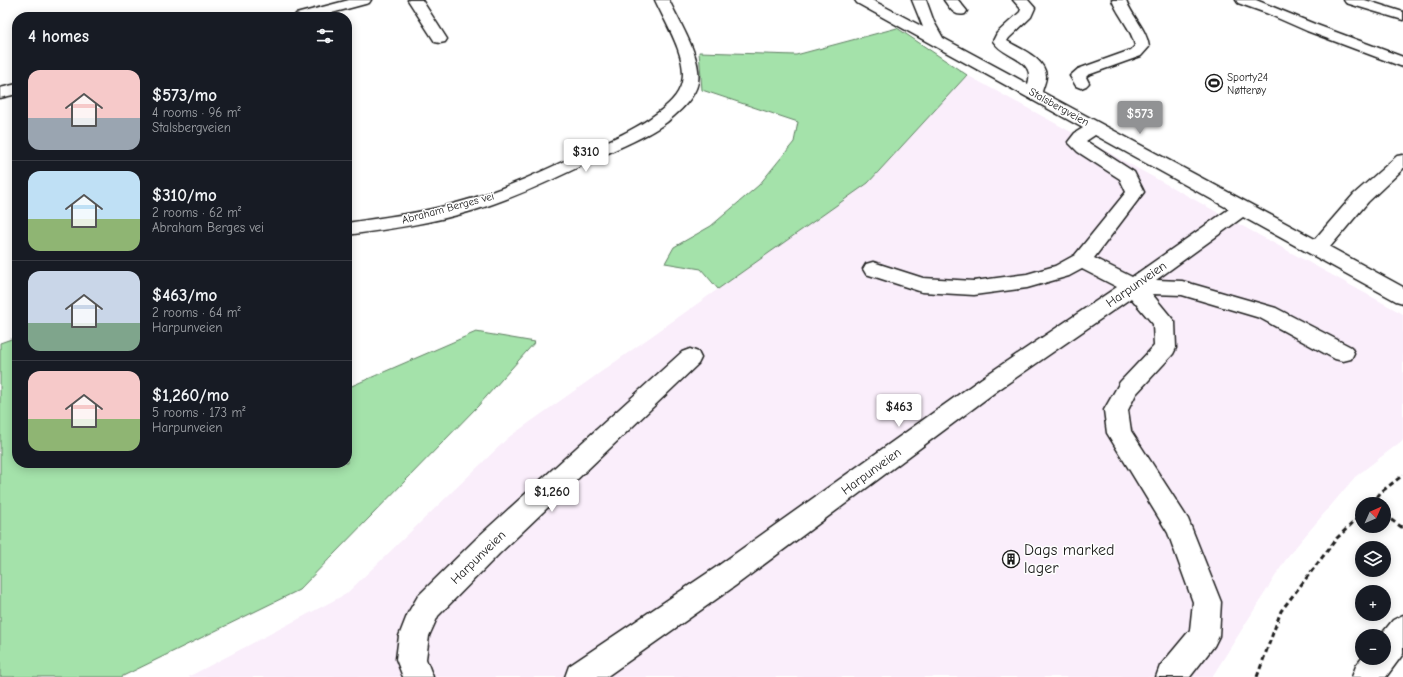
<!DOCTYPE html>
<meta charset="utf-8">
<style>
:root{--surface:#171b24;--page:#242831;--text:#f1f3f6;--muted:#9ea1a6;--line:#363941;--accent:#919294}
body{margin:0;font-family:"Comic Neue",sans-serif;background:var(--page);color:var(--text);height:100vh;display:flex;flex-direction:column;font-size:15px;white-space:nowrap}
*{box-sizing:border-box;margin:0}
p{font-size:13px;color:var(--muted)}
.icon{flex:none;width:22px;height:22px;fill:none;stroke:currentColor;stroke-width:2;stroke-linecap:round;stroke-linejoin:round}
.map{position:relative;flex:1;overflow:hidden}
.panel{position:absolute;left:12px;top:12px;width:340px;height:456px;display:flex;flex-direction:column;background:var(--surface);border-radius:16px;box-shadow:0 2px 10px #0003}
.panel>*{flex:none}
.needle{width:26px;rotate:45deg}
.tools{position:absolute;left:1355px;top:497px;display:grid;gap:8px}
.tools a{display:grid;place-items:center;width:36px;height:36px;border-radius:50%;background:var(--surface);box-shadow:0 2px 10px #0003;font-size:20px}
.price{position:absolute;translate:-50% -34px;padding:0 9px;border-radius:4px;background:#fff;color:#222;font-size:13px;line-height:26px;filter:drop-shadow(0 1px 2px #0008)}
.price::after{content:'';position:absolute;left:50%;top:24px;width:12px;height:9px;margin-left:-6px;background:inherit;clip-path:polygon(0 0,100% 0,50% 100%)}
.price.on{background:var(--accent);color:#fff}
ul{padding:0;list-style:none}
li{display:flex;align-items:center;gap:12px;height:100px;padding:0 16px}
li+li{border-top:1px solid var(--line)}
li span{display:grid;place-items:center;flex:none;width:112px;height:80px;border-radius:12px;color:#555}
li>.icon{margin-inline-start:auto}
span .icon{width:48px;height:48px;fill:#fffc;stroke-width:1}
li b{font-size:17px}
h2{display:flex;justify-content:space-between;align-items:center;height:48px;padding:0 16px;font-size:17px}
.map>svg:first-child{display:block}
</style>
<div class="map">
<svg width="1403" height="677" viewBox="0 0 1403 677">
<rect width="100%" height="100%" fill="#fff"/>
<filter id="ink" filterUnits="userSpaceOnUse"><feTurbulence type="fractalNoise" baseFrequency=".025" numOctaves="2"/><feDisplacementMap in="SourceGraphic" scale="8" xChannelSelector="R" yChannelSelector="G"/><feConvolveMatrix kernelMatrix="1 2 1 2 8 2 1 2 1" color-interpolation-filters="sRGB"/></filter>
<g filter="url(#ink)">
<path fill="#faeefb" d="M 967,75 L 1403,314 L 1403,440 L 1355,477 L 1288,556 L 1212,677 L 188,677 L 346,594 L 509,437 L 868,183 Z"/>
<path fill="#a4e2aa" stroke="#607f63" d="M 897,28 L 967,75 L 868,183 L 718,289 L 701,269 L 665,263 L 674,247 L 711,226 L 759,185 L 794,142 L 798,122 L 702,90 L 699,52 L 796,55 Z
M 476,332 L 535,342 L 478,406 L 299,590 L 121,677 L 0,677 L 0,343 L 17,337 L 17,463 L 347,463 L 347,388 Z"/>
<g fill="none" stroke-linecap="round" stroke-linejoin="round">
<g stroke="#1c1c1c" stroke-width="3">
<path id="minor" d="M 349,0 L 371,0 L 369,3 L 317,17 L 294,17 L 296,14 Z
M 408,0 L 422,0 L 447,39 L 445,42 L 440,43 L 435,42 Z
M 655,0 L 669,0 C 679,22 702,57 698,82 C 695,98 679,112 667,122 C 646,137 621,147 597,158 C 557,178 517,197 475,210 C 433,223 390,229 347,235 L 347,223 C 385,217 423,213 460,202 C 504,190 545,170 586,151 C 610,140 635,130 656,114 C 667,106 679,96 682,82 C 688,58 665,22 655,0 Z
M 855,0 L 872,0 L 923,27 L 912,0 L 926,0 L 934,22 L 943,38 L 1028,84 C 1036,58 1004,59 993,41 L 997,33 L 1020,12 L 1021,9 L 1013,0 L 1028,0 L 1035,8 L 1031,17 L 1009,38 L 1007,41 C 1020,49 1045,58 1046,76 C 1046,81 1043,87 1042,92 L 1315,239 L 1354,194 L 1397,156 L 1403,155 L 1403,169 L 1368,202 L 1330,247 L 1403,287 L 1403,303 L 1396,301 L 1243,217 L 1156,280 L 1182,281 L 1276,308 L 1351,347 L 1354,353 L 1351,359 L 1343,361 L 1335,359 L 1260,318 L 1182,295 L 1152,294 L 1175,322 L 1176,348 L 1173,354 L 1136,394 L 1128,410 L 1131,431 L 1188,519 L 1221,602 L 1219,636 L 1214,646 L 1190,677 L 1156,677 L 1160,666 L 1190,630 L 1193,602 L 1168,533 L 1107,433 L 1104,410 L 1120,382 L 1154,346 L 1153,324 L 1131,298 L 998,390 L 735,586 L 606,677 L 565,677 L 569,666 L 715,568 L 982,378 L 1117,287 L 1082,269 L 1069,276 L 1027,288 L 974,295 L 922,292 L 866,274 L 863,269 L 866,264 L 873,262 L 923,278 L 974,281 L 1027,274 L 1055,266 L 1075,255 L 1126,192 L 1120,179 L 1078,152 L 1068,142 L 1075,133 L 1083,128 L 857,3 ZM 1095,135 L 1229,209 L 1132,277 L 1094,258 L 1144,192 L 1134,172 L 1086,141 Z
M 944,0 L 958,0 L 967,11 L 965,14 C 954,17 950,8 944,0 Z
M 1112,0 L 1126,0 C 1132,17 1147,29 1149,47 L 1141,56 L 1088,75 L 1086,77 L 1089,83 L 1086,86 L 1081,88 L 1076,86 L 1070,76 L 1078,69 L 1131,50 L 1135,46 C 1132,29 1118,16 1112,0 Z
M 1236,0 L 1256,0 L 1317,25 L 1403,57 L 1403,67 L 1307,31 L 1266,13 L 1238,3 Z
M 1344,0 L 1365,0 L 1403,12 L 1403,20 L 1346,3 Z
M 17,84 L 17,94 L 0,98 L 0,88 Z
M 690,349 L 698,352 L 701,358 L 698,364 L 499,554 L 438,616 L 429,636 L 426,659 L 433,677 L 403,677 L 396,659 L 399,636 L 408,613 L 418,596 L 479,536 L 682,352 Z"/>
</g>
<g stroke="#1c1c1c" stroke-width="3">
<path id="major" d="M 1403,615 L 1403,654 L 1386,677 L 1352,677 L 1356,666 L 1362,658 L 1384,658 L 1384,636 L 1380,636 L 1393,620 Z"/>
</g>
<path stroke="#1c1c1c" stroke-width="3" stroke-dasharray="5 3.5" stroke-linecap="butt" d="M 1372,504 L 1381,492 L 1403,475
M 1384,515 L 1403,528
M 1257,677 L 1281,611 L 1337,538 L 1362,514"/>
<use href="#minor" fill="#fff" fill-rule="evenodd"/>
<use href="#major" fill="#fff" fill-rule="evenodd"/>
</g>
</g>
<defs>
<g id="stadium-ring" transform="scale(0.9)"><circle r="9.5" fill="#fff" stroke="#1c1c1c" stroke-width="1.5"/><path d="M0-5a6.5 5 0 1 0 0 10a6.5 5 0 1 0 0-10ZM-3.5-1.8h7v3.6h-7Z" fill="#1c1c1c"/></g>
<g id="building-ring" transform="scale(0.9)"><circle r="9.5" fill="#fff" stroke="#1c1c1c" stroke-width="1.5"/><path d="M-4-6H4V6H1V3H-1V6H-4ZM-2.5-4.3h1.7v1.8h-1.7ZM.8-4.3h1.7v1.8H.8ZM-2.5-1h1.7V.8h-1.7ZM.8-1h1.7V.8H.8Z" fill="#1c1c1c"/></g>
</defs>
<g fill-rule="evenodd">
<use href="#stadium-ring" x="1214" y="83"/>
<use href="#building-ring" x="1011" y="559"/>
</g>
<g text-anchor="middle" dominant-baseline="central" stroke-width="3" stroke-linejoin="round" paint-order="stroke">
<g font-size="11" fill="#1c1c1c" stroke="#fff" text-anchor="start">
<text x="1227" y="77">Sporty24<tspan x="1227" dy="13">Nøtterøy</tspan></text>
</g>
<g font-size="11" fill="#1c1c1c" stroke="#fff">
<text transform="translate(1059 107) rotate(29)">Stalsbergveien</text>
<text transform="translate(448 208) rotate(-15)">Abraham Berges vei</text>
</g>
<g font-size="13" fill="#1c1c1c" stroke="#fff">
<text transform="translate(1136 284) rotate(-35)">Harpunveien</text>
<text transform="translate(871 471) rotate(-36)">Harpunveien</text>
<text transform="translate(478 557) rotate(-44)">Harpunveien</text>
</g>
<g font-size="16" fill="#1c1c1c" stroke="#fff" text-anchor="start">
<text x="1024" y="550">Dags marked<tspan x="1024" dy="18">lager</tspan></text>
</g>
</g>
</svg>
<div class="tools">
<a><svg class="needle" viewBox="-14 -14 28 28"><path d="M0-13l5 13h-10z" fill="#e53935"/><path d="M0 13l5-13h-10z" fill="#9ea1a6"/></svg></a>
<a><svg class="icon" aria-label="layers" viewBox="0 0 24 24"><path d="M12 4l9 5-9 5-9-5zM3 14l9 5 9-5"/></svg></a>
<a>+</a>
<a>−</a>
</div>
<b class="price on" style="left:1140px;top:135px">$573</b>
<b class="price" style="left:586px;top:173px">$310</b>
<b class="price" style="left:899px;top:428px">$463</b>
<b class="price" style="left:552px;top:513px">$1,260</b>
<section class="panel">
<h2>4 homes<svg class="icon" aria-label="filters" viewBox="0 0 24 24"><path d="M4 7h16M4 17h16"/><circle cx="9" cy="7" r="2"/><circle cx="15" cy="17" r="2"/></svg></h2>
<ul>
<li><span style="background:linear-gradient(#f6c9c9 60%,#9aa5b1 0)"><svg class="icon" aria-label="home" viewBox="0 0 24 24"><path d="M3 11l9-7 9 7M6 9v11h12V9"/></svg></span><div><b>$573/mo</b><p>4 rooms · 96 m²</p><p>Stalsbergveien</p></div></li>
<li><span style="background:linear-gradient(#bfe0f5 60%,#8fb573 0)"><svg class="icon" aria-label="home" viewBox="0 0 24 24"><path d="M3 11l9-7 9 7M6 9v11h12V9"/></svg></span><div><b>$310/mo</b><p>2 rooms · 62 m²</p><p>Abraham Berges vei</p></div></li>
<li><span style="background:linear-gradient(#c9d6e8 65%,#7fa58c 0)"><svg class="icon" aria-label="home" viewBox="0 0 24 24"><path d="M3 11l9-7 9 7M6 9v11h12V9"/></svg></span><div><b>$463/mo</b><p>2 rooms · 64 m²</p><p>Harpunveien</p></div></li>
<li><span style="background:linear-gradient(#f6c9c9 60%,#8fb573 0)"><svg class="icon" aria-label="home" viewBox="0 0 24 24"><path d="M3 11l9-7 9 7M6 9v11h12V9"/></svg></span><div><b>$1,260/mo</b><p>5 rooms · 173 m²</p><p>Harpunveien</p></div></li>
</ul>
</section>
</div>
